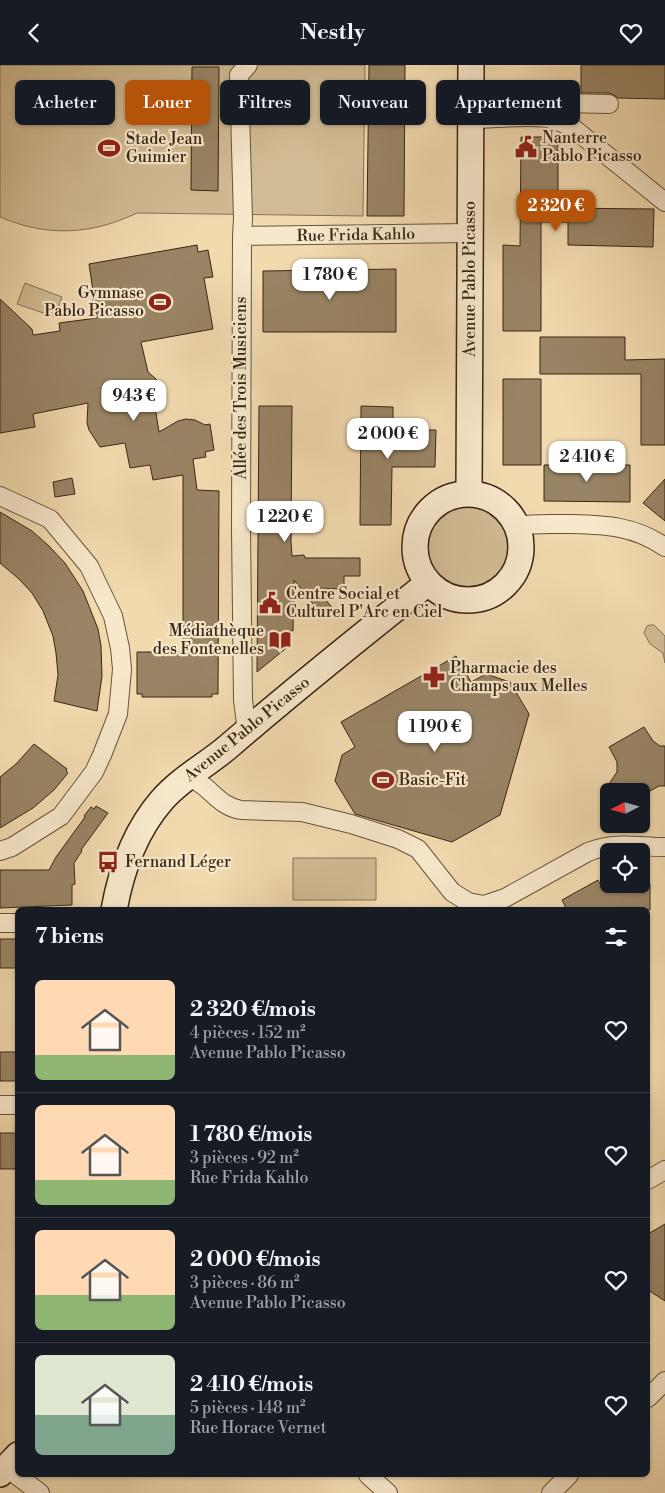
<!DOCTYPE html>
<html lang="fr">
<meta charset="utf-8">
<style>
:root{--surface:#171b24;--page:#20242c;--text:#f1f3f6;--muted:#9ea1a6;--line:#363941;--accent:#b45309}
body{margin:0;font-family:"Libre Bodoni",serif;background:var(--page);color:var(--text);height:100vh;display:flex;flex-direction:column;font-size:19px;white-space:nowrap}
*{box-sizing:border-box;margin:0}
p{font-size:16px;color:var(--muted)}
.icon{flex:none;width:28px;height:28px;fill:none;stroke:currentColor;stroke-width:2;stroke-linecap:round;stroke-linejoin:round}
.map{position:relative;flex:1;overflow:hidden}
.details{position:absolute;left:15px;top:842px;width:635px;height:570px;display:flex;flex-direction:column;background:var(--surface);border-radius:8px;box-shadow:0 1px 4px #0004}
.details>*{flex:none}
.banner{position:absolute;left:15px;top:15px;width:635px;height:45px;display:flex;gap:10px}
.needle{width:32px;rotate:264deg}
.buttons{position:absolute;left:600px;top:718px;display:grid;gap:10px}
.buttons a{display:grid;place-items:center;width:50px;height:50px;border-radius:8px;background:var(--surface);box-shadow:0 1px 4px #0004;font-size:25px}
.price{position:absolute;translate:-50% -42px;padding:0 11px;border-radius:10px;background:#fff;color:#222;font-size:16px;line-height:32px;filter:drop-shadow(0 1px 2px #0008)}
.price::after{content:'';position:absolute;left:50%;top:30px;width:15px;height:11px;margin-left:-8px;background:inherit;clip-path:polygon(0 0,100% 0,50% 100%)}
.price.on{background:var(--accent);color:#fff}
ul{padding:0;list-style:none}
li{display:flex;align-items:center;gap:15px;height:125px;padding:0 20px}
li+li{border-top:1px solid var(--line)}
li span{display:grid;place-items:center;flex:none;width:140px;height:100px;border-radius:8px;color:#555}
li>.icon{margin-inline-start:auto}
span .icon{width:60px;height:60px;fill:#fffc;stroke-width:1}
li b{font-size:21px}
h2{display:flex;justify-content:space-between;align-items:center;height:60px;padding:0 20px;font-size:21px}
.chip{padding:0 18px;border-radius:8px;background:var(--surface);box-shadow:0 1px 4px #0004;font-size:18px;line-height:45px}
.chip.on{background:var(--accent);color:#fff}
header{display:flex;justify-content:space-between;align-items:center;height:65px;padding:0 20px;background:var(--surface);font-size:22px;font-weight:700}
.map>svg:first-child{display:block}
</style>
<header><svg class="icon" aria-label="back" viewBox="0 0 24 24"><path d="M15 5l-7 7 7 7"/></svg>Nestly<svg class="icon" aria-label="heart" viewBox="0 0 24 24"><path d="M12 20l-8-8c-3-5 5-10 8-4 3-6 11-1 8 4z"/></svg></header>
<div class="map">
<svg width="665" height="1428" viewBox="0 0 665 1428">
<rect width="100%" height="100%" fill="#f2daaf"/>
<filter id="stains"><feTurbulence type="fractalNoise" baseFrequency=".004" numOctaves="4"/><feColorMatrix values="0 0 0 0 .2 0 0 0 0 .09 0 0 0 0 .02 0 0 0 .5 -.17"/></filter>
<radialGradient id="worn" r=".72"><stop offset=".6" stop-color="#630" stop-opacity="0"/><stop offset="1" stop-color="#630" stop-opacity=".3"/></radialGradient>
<path fill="#d2bc95" stroke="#857255" d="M 0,0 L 365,0 L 363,151 L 137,148 C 91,170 47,172 0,152 Z
M 25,218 L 62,232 L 55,252 L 17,239 Z
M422 482a44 44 0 1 1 88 0a44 44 0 1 1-88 0Z
M 650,560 L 654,560 L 665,571 L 665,598 L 663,588 L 650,579 L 644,568 L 647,561 Z
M 293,793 L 376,793 L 376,835 L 293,835 Z"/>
<path fill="#998465" stroke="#382715" d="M 369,0 L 405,0 L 404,151 L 367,151 Z
M 581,0 L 665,0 L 665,34 L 618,33 L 614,30 L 609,28 L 581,28 Z
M 192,2 L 219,2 L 218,126 L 191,125 Z
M 521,72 L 558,72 L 558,143 L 654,144 L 653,182 L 568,180 L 568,157 L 541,157 L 541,266 L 503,266 L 503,180 L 520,181 Z
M 197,180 L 198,187 L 208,185 L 213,212 L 204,213 L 213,264 L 141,277 L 148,307 L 156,314 L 160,323 L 159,333 L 155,342 L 159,367 L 178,356 L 186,354 L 195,355 L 205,360 L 210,359 L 214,385 L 205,387 L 206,392 L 193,394 L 197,425 L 219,426 L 218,629 L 212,629 L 212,632 L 142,632 L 142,629 L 137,629 L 137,587 L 183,587 L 183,410 L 153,415 L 150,400 L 130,403 L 125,378 L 100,382 L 89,365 L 87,358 L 88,338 L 33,349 L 35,362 L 0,368 L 0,234 L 32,264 L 33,270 L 60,266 L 59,258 L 97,253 L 89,199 Z
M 396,204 L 396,267 L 263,267 L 263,206 Z
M 540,272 L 625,272 L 625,295 L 665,294 L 665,380 L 641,380 L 641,309 L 540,309 Z
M 503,314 L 541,314 L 541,400 L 503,400 Z
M 259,341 L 292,341 L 291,477 L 292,491 L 304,490 L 305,493 L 360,493 L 360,511 L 344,511 L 344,524 L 316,523 L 334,545 L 324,553 L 294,515 L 293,566 L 290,566 L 290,580 L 257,607 Z
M 361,341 L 393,342 L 393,365 L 436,365 L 435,402 L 392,402 L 391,460 L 360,460 Z
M 544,400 L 630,400 L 630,437 L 544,436 Z
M 72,413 L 75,429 L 55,432 L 53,417 Z
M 665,414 L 665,456 L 643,438 Z
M 0,447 L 32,466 L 48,480 L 65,498 L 83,526 L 98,564 L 101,581 L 102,611 L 97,646 L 54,636 L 58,610 L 56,588 L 53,571 L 43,546 L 32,528 L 19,514 L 0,498 Z
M 456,591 L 471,617 L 486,609 L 510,617 L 529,649 L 500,750 L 452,777 L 355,749 L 335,716 L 342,690 L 355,682 L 341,657 Z
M 644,662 L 653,676 L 660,681 L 665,681 L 665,721 L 659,721 L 641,731 L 641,726 L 622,726 L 609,719 L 617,707 L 617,697 L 609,682 Z
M 34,679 L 67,704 L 66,706 L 68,708 L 54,725 L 33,743 L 0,763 L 0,712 L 16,699 Z
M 96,741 L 108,748 L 81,785 L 82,786 L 74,798 L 75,819 L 72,820 L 72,840 L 0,843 L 0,805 L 49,805 L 56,792 L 85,752 L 84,751 L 91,742 L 94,744 Z
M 598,815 L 600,819 L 650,819 L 650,845 L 567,845 L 562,835 Z
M 0,874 L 18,874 L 18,903 L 0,903 Z
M 0,987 L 18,987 L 18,1016 L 0,1016 Z
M 0,1068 L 17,1068 L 18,1104 L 0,1104 Z
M 665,1159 L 665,1236 L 648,1225 L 648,1169 Z"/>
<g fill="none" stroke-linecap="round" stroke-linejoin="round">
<g stroke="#66543c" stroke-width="20">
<path id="street" d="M 558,38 L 609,39
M 470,54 C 493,54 525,50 547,53 C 556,55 565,59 573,63 L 665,137
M 242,171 L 470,168
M 0,431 L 50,454 L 89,501 L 113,551 L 120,583 L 122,604 L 118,649 L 102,690 L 94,707 L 61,751 L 12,782 L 0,786
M 517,461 C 534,458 550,459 568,459 C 604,460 633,460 665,482
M 247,666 L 243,635 L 241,464 L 242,171 L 243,154 L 239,10 L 248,0
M 188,710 C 194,714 199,718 205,722 C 217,732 224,742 241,745 L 302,747 L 351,759 L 398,774 L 418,784 L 452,827 L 468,837 L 484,840 L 505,833 L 588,787 C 616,776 637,782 665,782
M 0,858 L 18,858
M 0,1040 L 18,1040
M 648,1115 L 665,1105
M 648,1333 L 665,1316
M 7,1403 L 40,1428
M 368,1410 L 388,1428
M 551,1428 L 569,1410"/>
</g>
<g stroke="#382715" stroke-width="28">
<path id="secondary" d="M 469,429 L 471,0
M415 482a53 53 0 1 1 106 0a53 53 0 1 1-106 0Z
M 114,845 C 121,806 135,766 162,735 C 181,713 207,700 229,681 C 294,625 361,571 428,518
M 0,1409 L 18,1390"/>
</g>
<use href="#street" stroke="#f7e7cb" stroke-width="18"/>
<use href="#secondary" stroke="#f7e7cb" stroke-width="25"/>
</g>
<defs>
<g id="civic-bare" transform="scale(1.725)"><path d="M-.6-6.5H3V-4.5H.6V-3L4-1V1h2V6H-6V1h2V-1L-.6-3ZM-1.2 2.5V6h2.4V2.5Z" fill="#8f2418" stroke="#f7e7cb" stroke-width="2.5" paint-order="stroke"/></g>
<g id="stadium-bare" transform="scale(1.725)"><path d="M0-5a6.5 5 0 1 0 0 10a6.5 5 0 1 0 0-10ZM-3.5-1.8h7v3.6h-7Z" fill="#8f2418" stroke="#f7e7cb" stroke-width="2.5" paint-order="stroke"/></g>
<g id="library-bare" transform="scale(1.725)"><path d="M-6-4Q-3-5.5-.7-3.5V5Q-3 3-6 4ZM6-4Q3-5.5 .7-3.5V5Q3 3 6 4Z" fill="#8f2418" stroke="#f7e7cb" stroke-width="2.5" paint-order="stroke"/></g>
<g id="pharmacy-bare" transform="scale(1.725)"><path d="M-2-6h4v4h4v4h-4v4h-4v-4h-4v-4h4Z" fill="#8f2418" stroke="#f7e7cb" stroke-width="2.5" paint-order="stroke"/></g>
<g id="bus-bare" transform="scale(1.725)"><path d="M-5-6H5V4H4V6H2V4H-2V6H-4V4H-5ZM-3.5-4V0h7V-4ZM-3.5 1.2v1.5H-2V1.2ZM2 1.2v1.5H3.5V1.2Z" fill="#8f2418" stroke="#f7e7cb" stroke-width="2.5" paint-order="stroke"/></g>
</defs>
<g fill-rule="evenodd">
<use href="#civic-bare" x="526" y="82"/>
<use href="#stadium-bare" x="109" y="83"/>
<use href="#stadium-bare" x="160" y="237"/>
<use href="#civic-bare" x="270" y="538"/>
<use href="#library-bare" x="280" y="575"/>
<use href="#pharmacy-bare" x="434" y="612"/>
<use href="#stadium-bare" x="383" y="715"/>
<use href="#bus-bare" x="108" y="797"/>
</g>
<g text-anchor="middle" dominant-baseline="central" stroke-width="4.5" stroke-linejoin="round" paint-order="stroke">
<g font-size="16" fill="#382715" stroke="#f7e7cb" text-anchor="start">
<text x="542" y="73">Nanterre<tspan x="542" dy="18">Pablo Picasso</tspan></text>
<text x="126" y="74">Stade Jean<tspan x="126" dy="18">Guimier</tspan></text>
<text x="144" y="228" text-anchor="end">Gymnase<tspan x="144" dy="18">Pablo Picasso</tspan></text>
<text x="286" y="529">Centre Social et<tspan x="286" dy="18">Culturel P'Arc en Ciel</tspan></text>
<text x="264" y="566" text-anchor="end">Médiathèque<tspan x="264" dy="18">des Fontenelles</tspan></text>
<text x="450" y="603">Pharmacie des<tspan x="450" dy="18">Champs aux Melles</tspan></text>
<text x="399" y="715">Basic-Fit</text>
<text x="125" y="797">Fernand Léger</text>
</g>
<g font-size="16" fill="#382715" stroke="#f7e7cb">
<text transform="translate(356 170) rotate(-1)">Rue Frida Kahlo</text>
<text transform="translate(470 214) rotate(-90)">Avenue Pablo Picasso</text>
<text transform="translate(241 323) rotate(-90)">Allée des Trois Musiciens</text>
<text transform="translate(247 664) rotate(-39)">Avenue Pablo Picasso</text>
</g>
</g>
<rect width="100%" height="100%" filter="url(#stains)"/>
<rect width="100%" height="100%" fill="url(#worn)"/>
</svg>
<div class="buttons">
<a><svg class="needle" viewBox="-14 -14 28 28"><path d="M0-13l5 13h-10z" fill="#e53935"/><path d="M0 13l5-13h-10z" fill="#9ea1a6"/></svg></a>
<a><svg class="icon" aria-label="locate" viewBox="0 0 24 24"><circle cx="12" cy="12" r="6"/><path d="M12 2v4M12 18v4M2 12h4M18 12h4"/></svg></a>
</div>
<b class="price on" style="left:556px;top:167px">2 320 €</b>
<b class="price" style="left:330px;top:236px">1 780 €</b>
<b class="price" style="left:134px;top:357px">943 €</b>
<b class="price" style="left:388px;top:395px">2 000 €</b>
<b class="price" style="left:587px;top:418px">2 410 €</b>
<b class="price" style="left:285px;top:478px">1 220 €</b>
<b class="price" style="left:435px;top:688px">1 190 €</b>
<div class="banner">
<a class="chip">Acheter</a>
<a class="chip on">Louer</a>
<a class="chip">Filtres</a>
<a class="chip">Nouveau</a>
<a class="chip">Appartement</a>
</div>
<section class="details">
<h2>7 biens<svg class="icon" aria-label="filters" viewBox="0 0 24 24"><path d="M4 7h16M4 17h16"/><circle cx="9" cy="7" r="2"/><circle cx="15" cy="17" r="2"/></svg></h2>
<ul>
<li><span style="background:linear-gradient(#ffd9b3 75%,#8fb573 0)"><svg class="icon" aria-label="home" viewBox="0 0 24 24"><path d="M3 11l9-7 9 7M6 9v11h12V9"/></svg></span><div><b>2 320 €/mois</b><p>4 pièces · 152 m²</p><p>Avenue Pablo Picasso</p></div><svg class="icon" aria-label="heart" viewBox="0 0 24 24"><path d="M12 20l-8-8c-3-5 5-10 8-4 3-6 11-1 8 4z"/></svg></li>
<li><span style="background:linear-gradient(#ffd9b3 75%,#8fb573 0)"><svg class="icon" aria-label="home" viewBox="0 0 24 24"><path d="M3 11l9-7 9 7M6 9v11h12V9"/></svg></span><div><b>1 780 €/mois</b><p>3 pièces · 92 m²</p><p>Rue Frida Kahlo</p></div><svg class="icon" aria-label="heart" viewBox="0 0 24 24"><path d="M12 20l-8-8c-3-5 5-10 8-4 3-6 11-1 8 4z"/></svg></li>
<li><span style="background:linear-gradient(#ffd9b3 65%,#8fb573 0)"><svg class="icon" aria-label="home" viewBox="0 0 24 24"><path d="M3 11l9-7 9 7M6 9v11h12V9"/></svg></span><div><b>2 000 €/mois</b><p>3 pièces · 86 m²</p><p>Avenue Pablo Picasso</p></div><svg class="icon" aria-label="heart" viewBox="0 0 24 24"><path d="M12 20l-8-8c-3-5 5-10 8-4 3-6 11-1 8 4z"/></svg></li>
<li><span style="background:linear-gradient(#dfe7d0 60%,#7fa58c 0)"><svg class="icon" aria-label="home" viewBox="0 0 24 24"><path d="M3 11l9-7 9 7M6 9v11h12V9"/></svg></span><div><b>2 410 €/mois</b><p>5 pièces · 148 m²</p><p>Rue Horace Vernet</p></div><svg class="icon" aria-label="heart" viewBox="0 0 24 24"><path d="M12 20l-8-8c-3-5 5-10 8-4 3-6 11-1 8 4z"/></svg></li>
</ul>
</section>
</div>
